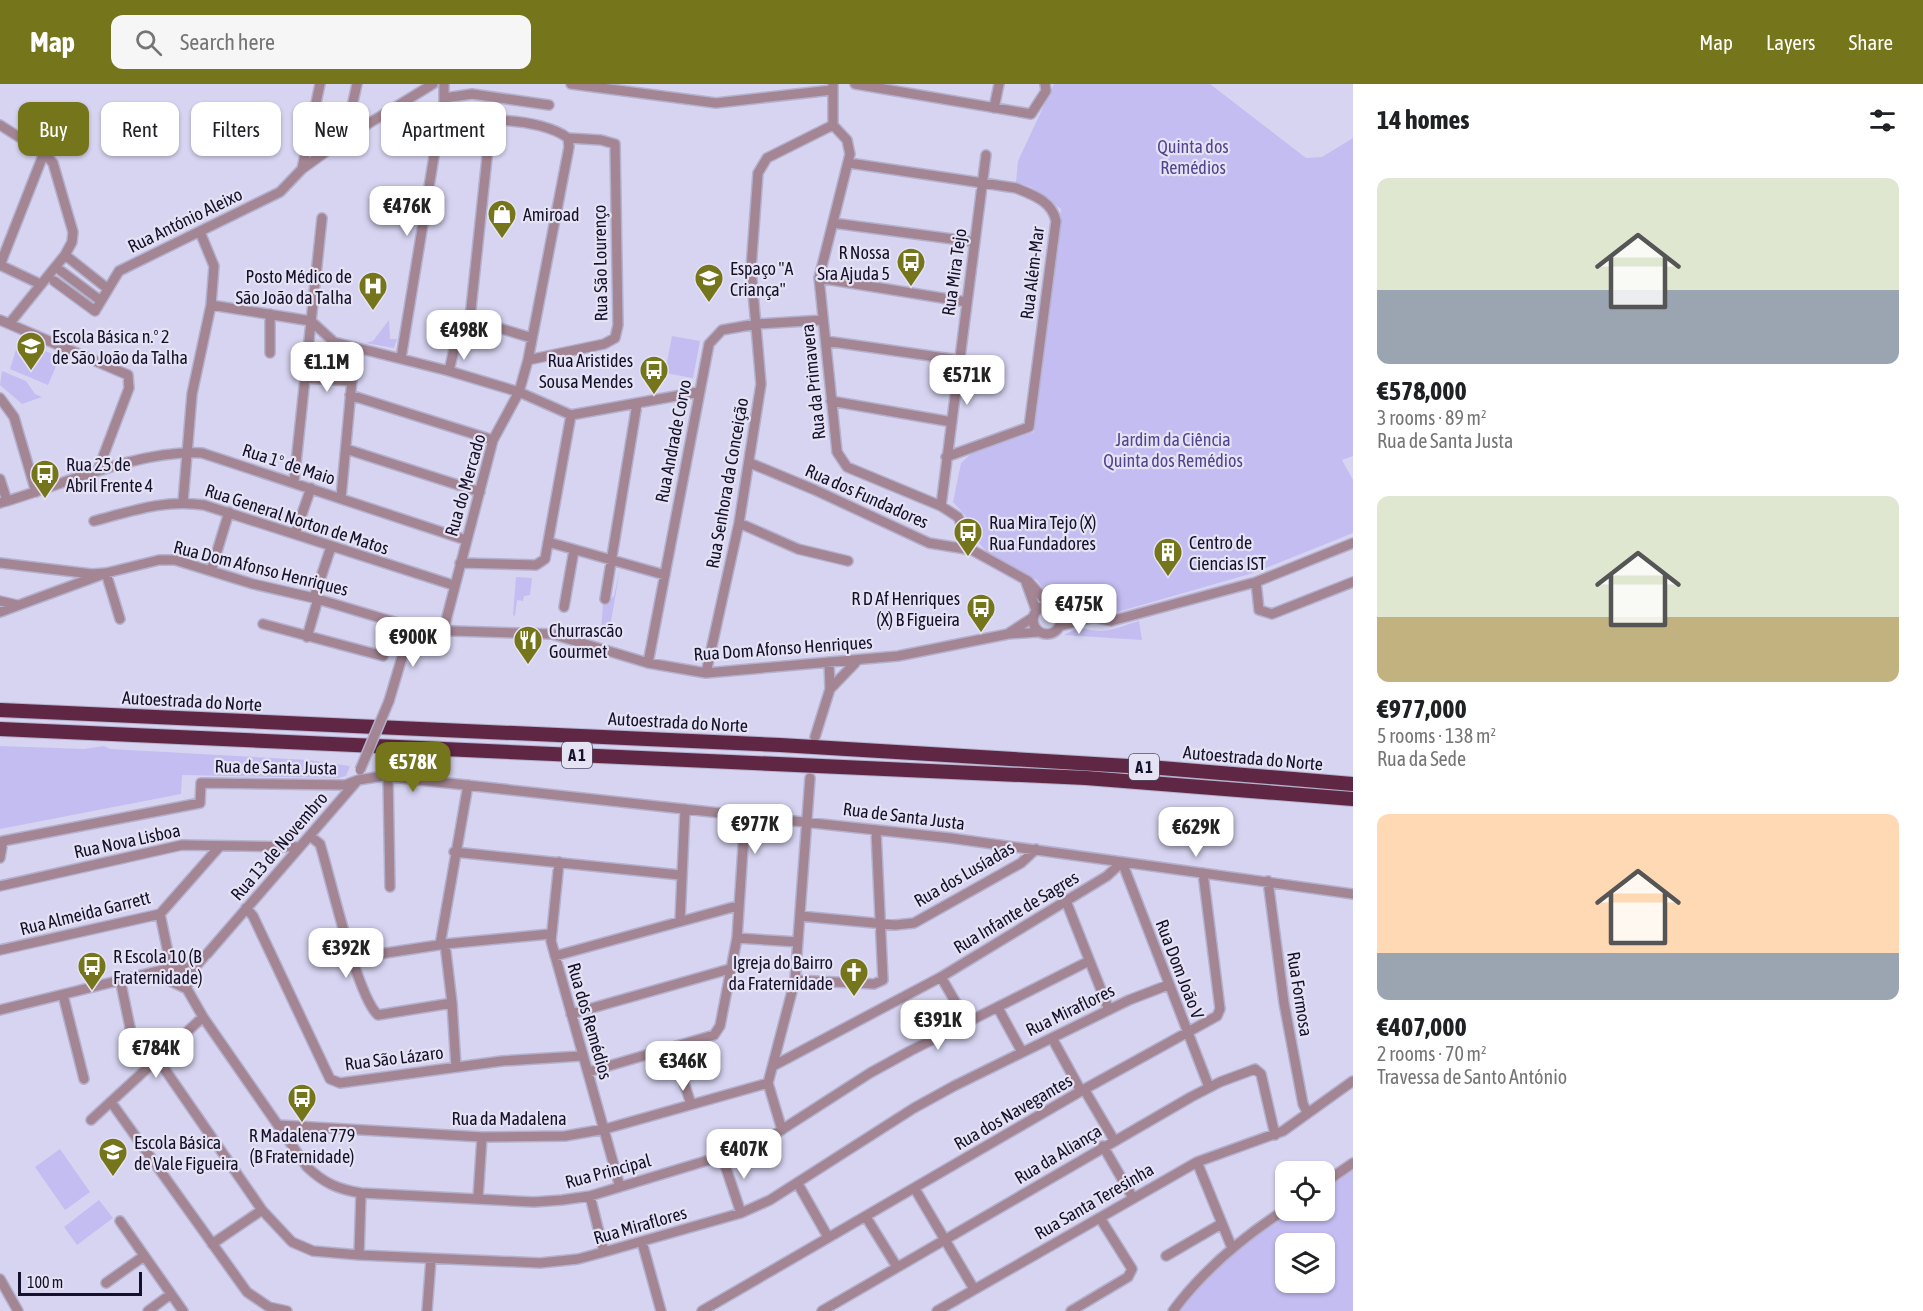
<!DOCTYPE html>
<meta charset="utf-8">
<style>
:root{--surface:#fff;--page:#f6f6f6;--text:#202124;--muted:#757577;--accent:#75751b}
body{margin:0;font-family:"Asap Condensed",sans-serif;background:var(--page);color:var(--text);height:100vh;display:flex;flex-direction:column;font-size:22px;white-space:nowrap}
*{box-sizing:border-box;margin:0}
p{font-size:20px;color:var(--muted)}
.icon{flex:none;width:33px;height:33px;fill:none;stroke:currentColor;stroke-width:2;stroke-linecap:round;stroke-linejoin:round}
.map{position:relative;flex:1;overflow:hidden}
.sheet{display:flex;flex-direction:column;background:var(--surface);width:570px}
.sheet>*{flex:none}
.banner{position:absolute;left:18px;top:18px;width:570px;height:54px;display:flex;gap:12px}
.buttons{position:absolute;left:1275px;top:1077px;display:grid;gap:12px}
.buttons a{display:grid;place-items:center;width:60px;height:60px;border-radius:12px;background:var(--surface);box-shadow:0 2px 4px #0004;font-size:30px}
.scale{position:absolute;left:18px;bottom:15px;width:124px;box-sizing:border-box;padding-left:6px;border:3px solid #15102b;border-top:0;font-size:16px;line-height:21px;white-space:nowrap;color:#15102b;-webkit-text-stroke:4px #e5e3f3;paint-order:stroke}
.price{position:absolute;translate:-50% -51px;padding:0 14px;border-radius:12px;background:#fff;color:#222;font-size:20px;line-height:39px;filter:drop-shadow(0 2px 3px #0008)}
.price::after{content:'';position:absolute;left:50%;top:36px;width:18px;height:14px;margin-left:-9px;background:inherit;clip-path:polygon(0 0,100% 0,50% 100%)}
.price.selected{background:var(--accent);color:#fff}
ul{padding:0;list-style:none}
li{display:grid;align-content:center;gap:12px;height:318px;padding:0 24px}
li span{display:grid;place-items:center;height:186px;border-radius:12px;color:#555}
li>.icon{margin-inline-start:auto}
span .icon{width:108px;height:108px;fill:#fffc;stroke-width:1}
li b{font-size:26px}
h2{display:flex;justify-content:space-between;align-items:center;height:72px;padding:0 24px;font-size:26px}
.chip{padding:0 21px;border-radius:12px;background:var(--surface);box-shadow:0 2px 4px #0004;font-size:21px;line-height:54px}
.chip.selected{background:var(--accent);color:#fff}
header{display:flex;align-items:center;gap:36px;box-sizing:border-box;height:84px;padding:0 30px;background:var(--accent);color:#fff}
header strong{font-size:28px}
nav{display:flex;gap:33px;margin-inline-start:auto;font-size:21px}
.search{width:420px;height:54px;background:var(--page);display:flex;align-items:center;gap:15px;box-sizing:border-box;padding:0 21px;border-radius:12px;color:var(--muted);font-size:22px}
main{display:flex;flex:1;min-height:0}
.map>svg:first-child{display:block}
</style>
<header>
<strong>Map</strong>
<div class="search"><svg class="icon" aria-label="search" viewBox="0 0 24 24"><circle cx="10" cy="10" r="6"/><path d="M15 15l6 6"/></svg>Search here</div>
<nav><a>Map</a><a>Layers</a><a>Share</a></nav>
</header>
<main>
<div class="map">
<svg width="1353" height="1227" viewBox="0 0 1353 1227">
<rect width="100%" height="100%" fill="#d7d4f2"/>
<path fill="#c3bdf1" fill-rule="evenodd" d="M 1054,0 L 1210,0 L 1306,74 L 1322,73 L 1353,54 L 1353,372 L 1342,376 L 1353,396 L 1353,449 L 1253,489 L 1107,531 L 1065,521 L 1046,509 L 1037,496 L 990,471 L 976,456 L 965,431 L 953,418 L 961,379 L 973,368 L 1034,348 L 1061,125 L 1031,103 L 1016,98 L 1018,77 Z
M 389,236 L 390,255 L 397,255 L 394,264 L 365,259 L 373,257 Z
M 672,252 L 700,257 L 693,294 L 665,289 Z
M 19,256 L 60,273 L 48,301 L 10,285 Z
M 2,287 L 26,297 L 35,310 L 42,313 L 22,320 L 0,301 Z
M 620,485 L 609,549 L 601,547 L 603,521 L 614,512 Z
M 516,493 L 532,494 L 530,511 L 524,512 L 523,517 L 517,516 L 515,532 L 513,531 Z
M 1139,537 L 1142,556 L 1064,551 L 1079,543 C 1107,552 1114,544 1139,537 Z
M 0,662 L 84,665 L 104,662 L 110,665 L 308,676 L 350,682 L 346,692 L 338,694 L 182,691 L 181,710 L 0,745 Z
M 60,1065 L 90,1108 L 65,1126 L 35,1083 Z
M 1353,1078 L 1353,1227 L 1173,1227 L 1232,1164 L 1285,1126 L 1324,1126 L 1325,1098 ZM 1286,1160 L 1324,1160 L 1324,1198 L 1286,1198 Z
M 99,1116 L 113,1134 L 77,1161 L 64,1143 Z"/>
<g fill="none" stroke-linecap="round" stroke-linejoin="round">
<g stroke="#b4b1ce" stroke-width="12">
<path id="minor" d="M 571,0 L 716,19 L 832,6
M 833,0 L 833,41 L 847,56 L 850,70 L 819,194 L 837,368 L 847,383 L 941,422 L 958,433 L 972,466 L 1028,497 L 1051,523
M 855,0 L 1031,30 L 1046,7 L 1045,0
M 444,14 L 472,10 L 549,21
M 994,24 L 999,0
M 0,41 L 44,69 L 53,79 L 73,148 L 72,158 L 65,171 L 9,240
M 444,46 L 444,0
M 345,54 L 357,0
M 849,79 L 1016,104 C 1033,111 1052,117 1056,137 L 1029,343 L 946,373
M 302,85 L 320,0
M 833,139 L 975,158
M 65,171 L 108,205
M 0,181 L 44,69
M 0,181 L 40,200
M 61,187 L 101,217
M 819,194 L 967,218
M 54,197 L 95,227 L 119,187 L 280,108 L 302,85 L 345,54 L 433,0
M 211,221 L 311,237
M 270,230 L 270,269
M 470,234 L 491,36
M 0,236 L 128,291 L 129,304 L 98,386
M 311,237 L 334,258 L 449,287 L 519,308 L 571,331 L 698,308
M 826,257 L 959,276
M 401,274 L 437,54 C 461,27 542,34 568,54
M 528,276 L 604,260 L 615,254 L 618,241 L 615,60 L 601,56 L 568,54
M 449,287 L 460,239 L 466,234 L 532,254
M 305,294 L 351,297
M 350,311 L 493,356
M 0,314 L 14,333 L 36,408
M 831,317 L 952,338
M 346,365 L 480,408
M 750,379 L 815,406 L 929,459 L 972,466
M 0,395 L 7,417
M 294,398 L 322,134
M 341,414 L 355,263
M 183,418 L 192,310 L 211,221 L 214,182 L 200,148
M 0,419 C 63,401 136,366 202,369 L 466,456
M 941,422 L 986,71
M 94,437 C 132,427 165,415 204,421 L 453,501
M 739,439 L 798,465 L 848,477
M 295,450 L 311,404
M 548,458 L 665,491
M 0,479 L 92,490 L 106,489 L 159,476 L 175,476 L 253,500 L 314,514 L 421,546 L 552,550 L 648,579 L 706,589 L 898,572 L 1008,550 L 1038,548
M 460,479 L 536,481 L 545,475 L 571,331
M 211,487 L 229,428
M 1026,498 L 1036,526
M 1256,498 L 1259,526 L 1272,530 L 1353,498
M 314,514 L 331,463
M 605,515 L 637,320
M 0,517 L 17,521
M1033 536a14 14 0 1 1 28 0a14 14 0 1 1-28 0Z
M 564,523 L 574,466
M 1055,525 L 1111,537 L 1256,498 L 1353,459
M 0,528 L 106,489 L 120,535
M 263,540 L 383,572
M 1060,542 L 1091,534
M 443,548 L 493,356 L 519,308 L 528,276 L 569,63 L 568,54
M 1009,549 L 1032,534
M 307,553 L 318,515
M 648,579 L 709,260 L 722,246 L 756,240 L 823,236
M 706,589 L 739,439 L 761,300 L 751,185 L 758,89 L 767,74 L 833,41
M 830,605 L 858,576
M 389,617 L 411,543
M 815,653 L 830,605 L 829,578
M 388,692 L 390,803
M 310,752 L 320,760 C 330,792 357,913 378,931 L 452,919
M 454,768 L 680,791
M 0,774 L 3,757 L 200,719 L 201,699 L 345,701 L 358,696 L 383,692 L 950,754 L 1353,810
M 559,778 L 551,857 L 620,1103
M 1122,778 L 1209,1003
M 1268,797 L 1284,919 L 1303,1020 L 1307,1028
M 0,802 L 182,761 L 299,763
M 1066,817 L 1109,926
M 246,824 L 253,832 L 330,995 L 340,999 L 502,977 L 581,972
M 160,830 L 171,883
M 800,832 L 895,841 L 914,839 L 1021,779 L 1036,765
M 680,837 L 685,725
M 737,854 L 798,858
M 445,860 L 452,919 L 456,983
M 440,861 L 468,701
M 0,866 L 160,830 L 220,762
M 555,872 L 737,822
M 353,874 L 445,860 L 550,850
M 176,882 L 185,892 L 187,905 L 203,933 L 307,1083 C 324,1099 337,1105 361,1109 L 534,1118 L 562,1116 L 590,1112 L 742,1066 L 772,1052 L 870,989 L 910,967 L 1089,877
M 147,892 L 166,895 L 187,905
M 941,893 L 967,938
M 120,895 L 131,948
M 795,896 L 874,900 L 883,896 L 876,747
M 188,900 L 196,882 L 204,873
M 63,911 L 84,995
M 998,924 L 1022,968
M 0,926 L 182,881 L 207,870 L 357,697
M 571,930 L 733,884
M 1052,954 L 1081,1007
M 673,965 L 691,1020
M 157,974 L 262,1126 L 292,1158 L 313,1167 L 359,1171 L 540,1179 L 578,1175 L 604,1168 L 741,1129 L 770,1116 L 914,1024 L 954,1002 L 1129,916 L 1168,901
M 773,982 L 941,893 L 1107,792 L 1122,778
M 588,988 L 714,951 L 720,942 L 737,854 L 745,733
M 1084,1005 L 1114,1056
M 111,1018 L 247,1208 L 269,1223 L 287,1227
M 91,1036 L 203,933
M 278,1041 L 482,1053 L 565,1052 L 605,1045 L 768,999
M 782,1046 L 768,999 L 795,896 L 810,694
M 1103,1062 L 1133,1114
M 722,1072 L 741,1129
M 1197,1078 L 1232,1164
M 1324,1099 L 1353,1079
M 798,1100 L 828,1153
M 915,1105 L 974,1205
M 590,1112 L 604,1168
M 478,1114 L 482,1053
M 866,1133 L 897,1183
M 120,1137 L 183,1227
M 642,1158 L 661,1227
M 212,1160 L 262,1126
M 359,1171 L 361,1109
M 1166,1172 L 1221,1140
M 0,1195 L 18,1227
M 106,1199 L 144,1172
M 148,1227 L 171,1210
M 427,1227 L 431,1175
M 702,1227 L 1081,1007 L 1217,932 L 1220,925 L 1203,789
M 822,1227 L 1191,1013 L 1220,998 L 1255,985 L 1261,990 L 1275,1051
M 937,1227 L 1197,1078 L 1283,1047 L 1353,997
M 1071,1227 L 1128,1193 L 1132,1185 L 1100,1134
M 1173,1227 C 1203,1186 1243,1153 1286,1125"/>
</g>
<g stroke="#b4b1ce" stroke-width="16">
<path id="highway" d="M 0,626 L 780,661 L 1161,684 L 1353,700
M 0,645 L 1086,694 L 1353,715"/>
</g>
<use href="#minor" stroke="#a38593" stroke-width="9"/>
<use href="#highway" stroke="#602745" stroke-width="14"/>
<g stroke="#b4b1ce" stroke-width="12" stroke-linecap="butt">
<path id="minor-bridge" d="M 360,686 L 389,617"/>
</g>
<use href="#minor-bridge" stroke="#a38593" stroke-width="9"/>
</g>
<defs>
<g id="shop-pin" transform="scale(1.5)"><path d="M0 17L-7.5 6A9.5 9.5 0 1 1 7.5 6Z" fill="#75751b" stroke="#e5e3f3"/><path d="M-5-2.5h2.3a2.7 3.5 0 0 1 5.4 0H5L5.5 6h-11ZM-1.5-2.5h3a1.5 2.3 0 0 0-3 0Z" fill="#fff"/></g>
<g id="bus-pin" transform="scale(1.5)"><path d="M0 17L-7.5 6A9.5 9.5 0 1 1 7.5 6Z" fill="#75751b" stroke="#e5e3f3"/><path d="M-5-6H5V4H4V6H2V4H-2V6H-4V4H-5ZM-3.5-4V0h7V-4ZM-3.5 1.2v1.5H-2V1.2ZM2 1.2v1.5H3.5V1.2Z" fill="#fff"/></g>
<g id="school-pin" transform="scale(1.5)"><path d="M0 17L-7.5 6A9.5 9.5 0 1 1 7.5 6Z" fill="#75751b" stroke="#e5e3f3"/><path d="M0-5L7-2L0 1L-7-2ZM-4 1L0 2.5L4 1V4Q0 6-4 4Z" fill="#fff"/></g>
<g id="hospital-pin" transform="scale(1.5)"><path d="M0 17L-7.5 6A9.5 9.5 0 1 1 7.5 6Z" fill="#75751b" stroke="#e5e3f3"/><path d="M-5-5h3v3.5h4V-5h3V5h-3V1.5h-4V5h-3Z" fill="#fff"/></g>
<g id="building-pin" transform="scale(1.5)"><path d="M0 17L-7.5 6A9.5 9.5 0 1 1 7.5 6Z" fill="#75751b" stroke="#e5e3f3"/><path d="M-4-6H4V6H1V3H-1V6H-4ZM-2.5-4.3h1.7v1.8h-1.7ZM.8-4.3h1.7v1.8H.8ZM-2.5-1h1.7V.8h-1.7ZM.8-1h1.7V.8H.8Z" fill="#fff"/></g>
<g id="restaurant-pin" transform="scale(1.5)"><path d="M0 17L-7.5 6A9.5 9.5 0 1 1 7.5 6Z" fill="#75751b" stroke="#e5e3f3"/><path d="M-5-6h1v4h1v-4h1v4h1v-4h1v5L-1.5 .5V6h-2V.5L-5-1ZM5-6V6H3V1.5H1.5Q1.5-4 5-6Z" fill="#fff"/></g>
<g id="church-pin" transform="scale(1.5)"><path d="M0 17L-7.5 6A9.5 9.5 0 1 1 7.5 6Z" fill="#75751b" stroke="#e5e3f3"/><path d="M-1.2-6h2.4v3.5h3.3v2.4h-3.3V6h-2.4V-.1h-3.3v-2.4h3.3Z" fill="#fff"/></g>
</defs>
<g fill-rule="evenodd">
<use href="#shop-pin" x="502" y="130"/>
<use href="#bus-pin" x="911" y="178"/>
<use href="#school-pin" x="709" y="194"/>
<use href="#hospital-pin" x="373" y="202"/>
<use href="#school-pin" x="31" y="262"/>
<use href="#bus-pin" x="654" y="286"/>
<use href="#bus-pin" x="45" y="390"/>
<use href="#bus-pin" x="968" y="448"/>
<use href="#building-pin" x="1168" y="468"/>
<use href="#bus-pin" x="981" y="524"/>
<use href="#restaurant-pin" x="528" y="556"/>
<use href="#bus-pin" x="92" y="882"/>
<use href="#church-pin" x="854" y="888"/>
<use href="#bus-pin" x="302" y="1014"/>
<use href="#school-pin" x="113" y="1068"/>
</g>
<g text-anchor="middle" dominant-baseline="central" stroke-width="4.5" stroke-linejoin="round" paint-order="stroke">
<g fill="#e5e3f3" stroke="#534f67" stroke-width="1.5">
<rect x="562" y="658" width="30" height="26" rx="4.5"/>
<rect x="1129" y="670" width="30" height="26" rx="4.5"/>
</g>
<g font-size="16" font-weight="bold" fill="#15102b">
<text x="577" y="671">A 1</text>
<text x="1144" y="683">A 1</text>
</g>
<g font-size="18" fill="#534490" stroke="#e5e3f3">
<text x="1193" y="62">Quinta dos<tspan x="1193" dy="21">Remédios</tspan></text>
<text x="1173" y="355">Jardim da Ciência<tspan x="1173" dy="21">Quinta dos Remédios</tspan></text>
</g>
<g font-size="18" fill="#15102b" stroke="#e5e3f3" text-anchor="start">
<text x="523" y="130">Amiroad</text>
<text x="890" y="168" text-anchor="end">R Nossa<tspan x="890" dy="21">Sra Ajuda 5</tspan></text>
<text x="730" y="184">Espaço "A<tspan x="730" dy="21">Criança"</tspan></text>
<text x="352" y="192" text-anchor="end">Posto Médico de<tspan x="352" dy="21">São João da Talha</tspan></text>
<text x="52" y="252">Escola Básica n.º 2<tspan x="52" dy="21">de São João da Talha</tspan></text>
<text x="633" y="276" text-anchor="end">Rua Aristides<tspan x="633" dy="21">Sousa Mendes</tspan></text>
<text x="66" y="380">Rua 25 de<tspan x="66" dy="21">Abril Frente 4</tspan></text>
<text x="989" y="438">Rua Mira Tejo (X)<tspan x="989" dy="21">Rua Fundadores</tspan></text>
<text x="1189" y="458">Centro de<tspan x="1189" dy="21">Ciencias IST</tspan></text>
<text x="960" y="514" text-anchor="end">R D Af Henriques<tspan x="960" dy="21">(X) B Figueira</tspan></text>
<text x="549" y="546">Churrascão<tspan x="549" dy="21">Gourmet</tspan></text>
<text x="113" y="872">R Escola 10 (B<tspan x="113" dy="21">Fraternidade)</tspan></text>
<text x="833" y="878" text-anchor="end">Igreja do Bairro<tspan x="833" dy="21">da Fraternidade</tspan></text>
<text x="302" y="1051" text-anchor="middle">R Madalena 779<tspan x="302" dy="21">(B Fraternidade)</tspan></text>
<text x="134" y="1058">Escola Básica<tspan x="134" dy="21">de Vale Figueira</tspan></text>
</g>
<g font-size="18" fill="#15102b" stroke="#e5e3f3">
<text transform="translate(185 136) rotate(-26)">Rua António Aleixo</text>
<text transform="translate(600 179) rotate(-91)">Rua São Lourenço</text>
<text transform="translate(954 188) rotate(-82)">Rua Mira Tejo</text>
<text transform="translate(1032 189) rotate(-83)">Rua Além-Mar</text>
<text transform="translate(813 298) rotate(-96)">Rua da Primavera</text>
<text transform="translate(673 357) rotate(-79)">Rua Andrade Corvo</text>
<text transform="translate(289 380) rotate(18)">Rua 1º de Maio</text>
<text transform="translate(727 399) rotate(-80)">Rua Senhora da Conceição</text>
<text transform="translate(465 401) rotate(-74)">Rua do Mercado</text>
<text transform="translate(867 412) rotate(24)">Rua dos Fundadores</text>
<text transform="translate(297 435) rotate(18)">Rua General Norton de Matos</text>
<text transform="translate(261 484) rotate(14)">Rua Dom Afonso Henriques</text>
<text transform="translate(783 564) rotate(-4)">Rua Dom Afonso Henriques</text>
<text transform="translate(192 617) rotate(3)">Autoestrada do Norte</text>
<text transform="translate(678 638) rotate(3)">Autoestrada do Norte</text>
<text transform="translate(1253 674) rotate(5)">Autoestrada do Norte</text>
<text transform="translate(276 683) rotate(1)">Rua de Santa Justa</text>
<text transform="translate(904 732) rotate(7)">Rua de Santa Justa</text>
<text transform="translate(127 757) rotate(-12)">Rua Nova Lisboa</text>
<text transform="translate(279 762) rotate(-49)">Rua 13 de Novembro</text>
<text transform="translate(964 790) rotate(-30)">Rua dos Lusíadas</text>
<text transform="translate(1016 828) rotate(-31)">Rua Infante de Sagres</text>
<text transform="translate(85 829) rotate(-14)">Rua Almeida Garrett</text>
<text transform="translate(1180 885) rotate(69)">Rua Dom João V</text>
<text transform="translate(1300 910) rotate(81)">Rua Formosa</text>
<text transform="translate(1070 926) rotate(-26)">Rua Miraflores</text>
<text transform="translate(590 937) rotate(74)">Rua dos Remédios</text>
<text transform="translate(394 974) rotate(-7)">Rua São Lázaro</text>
<text transform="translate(1013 1028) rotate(-30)">Rua dos Navegantes</text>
<text x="509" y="1034">Rua da Madalena</text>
<text transform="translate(1058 1070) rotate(-31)">Rua da Aliança</text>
<text transform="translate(608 1087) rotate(-15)">Rua Principal</text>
<text transform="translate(1094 1117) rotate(-30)">Rua Santa Teresinha</text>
<text transform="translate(640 1141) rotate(-16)">Rua Miraflores</text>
</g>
</g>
</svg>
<div class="buttons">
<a><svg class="icon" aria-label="locate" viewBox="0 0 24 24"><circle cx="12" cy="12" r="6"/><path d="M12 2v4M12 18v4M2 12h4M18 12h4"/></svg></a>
<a><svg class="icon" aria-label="layers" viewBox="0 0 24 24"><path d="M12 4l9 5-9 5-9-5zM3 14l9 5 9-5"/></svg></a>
</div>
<div class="scale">100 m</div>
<b class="price" style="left:407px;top:153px">€476K</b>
<b class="price" style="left:464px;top:277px">€498K</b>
<b class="price" style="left:327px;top:309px">€1.1M</b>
<b class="price" style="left:967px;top:322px">€571K</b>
<b class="price" style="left:1079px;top:551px">€475K</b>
<b class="price" style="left:413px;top:584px">€900K</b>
<b class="price selected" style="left:413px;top:709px">€578K</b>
<b class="price" style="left:755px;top:771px">€977K</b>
<b class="price" style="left:1196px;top:774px">€629K</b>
<b class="price" style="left:346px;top:895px">€392K</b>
<b class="price" style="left:938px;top:967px">€391K</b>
<b class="price" style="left:156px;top:995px">€784K</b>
<b class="price" style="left:683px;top:1008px">€346K</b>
<b class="price" style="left:744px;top:1096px">€407K</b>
<div class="banner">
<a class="chip selected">Buy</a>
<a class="chip">Rent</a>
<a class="chip">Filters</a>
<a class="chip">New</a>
<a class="chip">Apartment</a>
</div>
</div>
<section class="sheet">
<h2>14 homes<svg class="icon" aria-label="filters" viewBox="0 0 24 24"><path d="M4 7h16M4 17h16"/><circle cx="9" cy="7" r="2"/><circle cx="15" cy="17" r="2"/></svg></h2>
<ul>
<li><span style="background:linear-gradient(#dfe7d0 60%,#9aa5b1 0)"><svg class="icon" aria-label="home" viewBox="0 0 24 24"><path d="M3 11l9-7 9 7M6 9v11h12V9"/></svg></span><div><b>€578,000</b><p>3 rooms · 89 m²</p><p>Rua de Santa Justa</p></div></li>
<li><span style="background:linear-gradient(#dfe7d0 65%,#c2b280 0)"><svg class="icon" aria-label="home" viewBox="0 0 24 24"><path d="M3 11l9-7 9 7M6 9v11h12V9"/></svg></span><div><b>€977,000</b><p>5 rooms · 138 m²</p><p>Rua da Sede</p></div></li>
<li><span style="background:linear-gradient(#ffd9b3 75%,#9aa5b1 0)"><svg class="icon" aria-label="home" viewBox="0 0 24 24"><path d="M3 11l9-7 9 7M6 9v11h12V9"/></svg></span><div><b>€407,000</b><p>2 rooms · 70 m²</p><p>Travessa de Santo António</p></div></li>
</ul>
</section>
</main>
